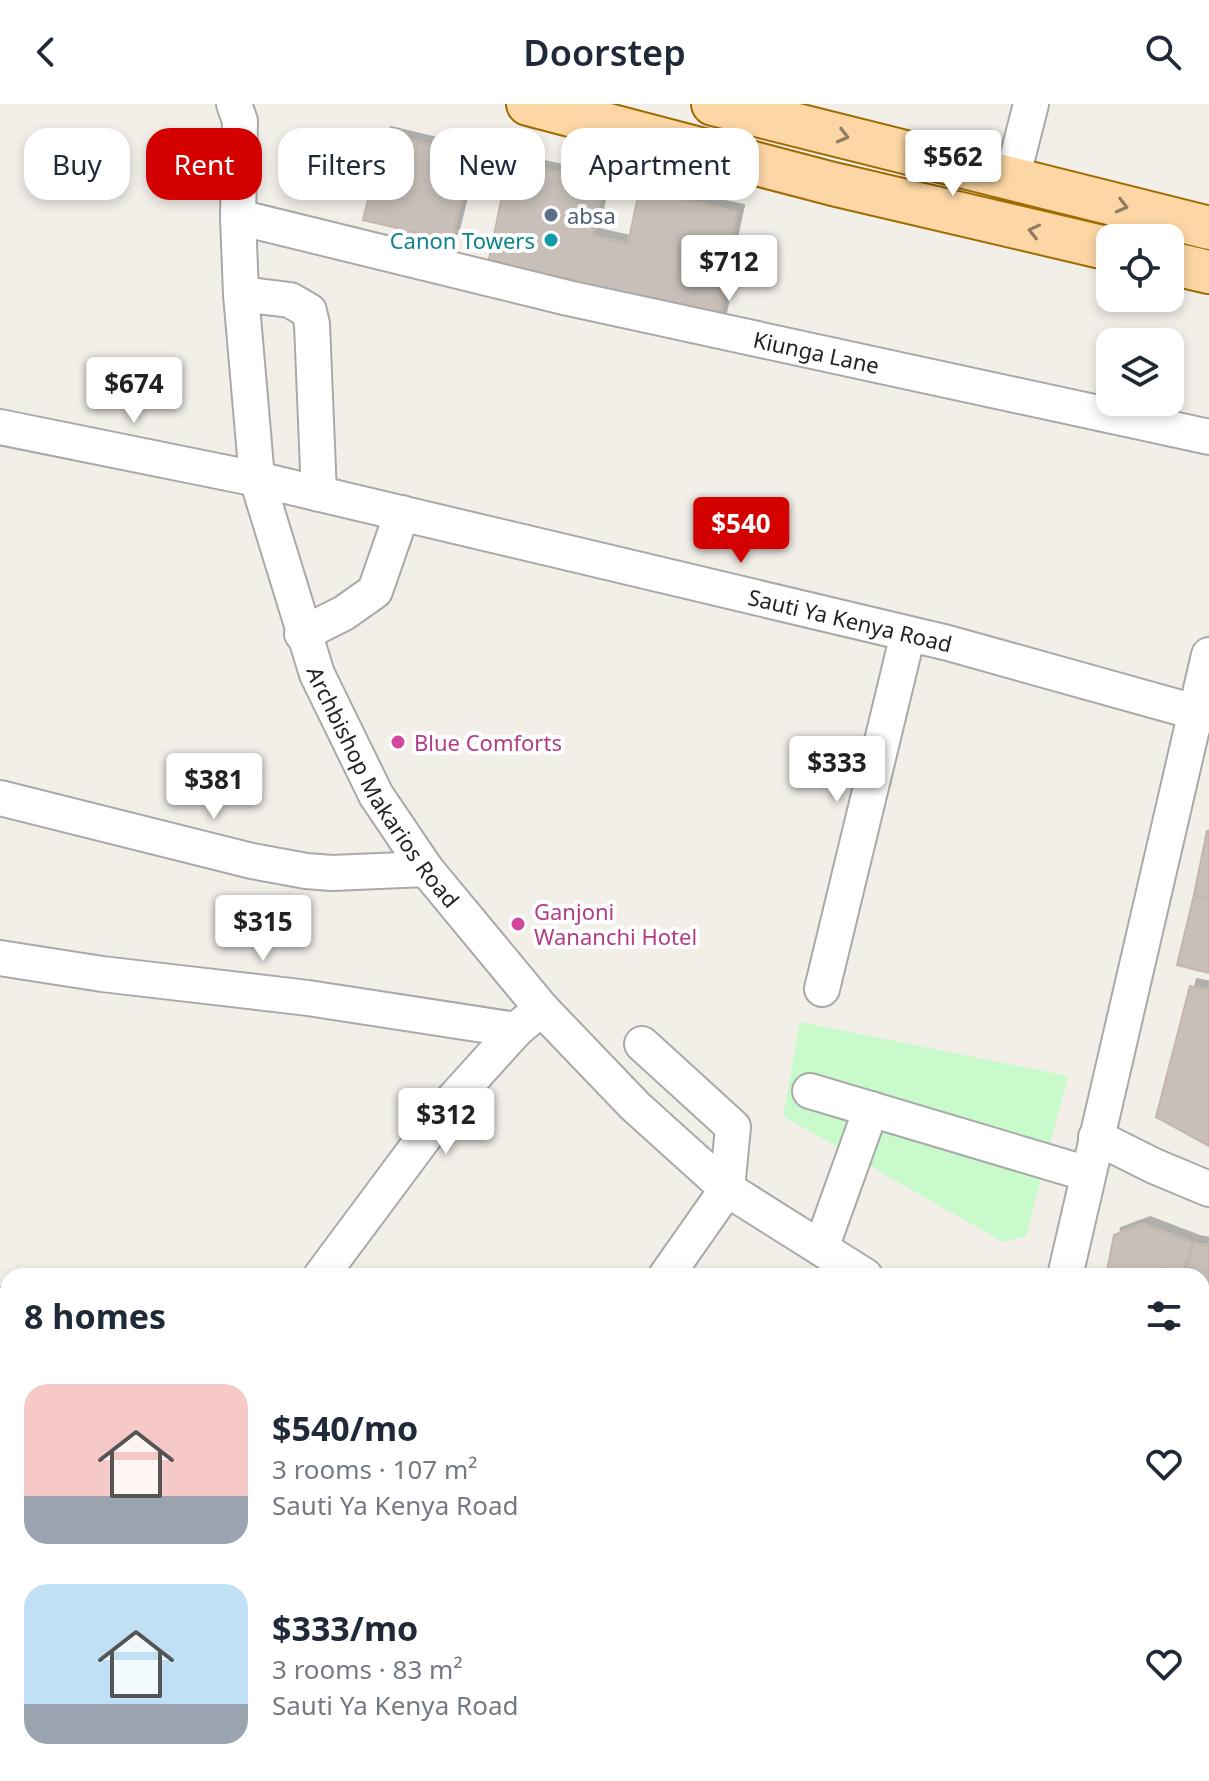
<!DOCTYPE html>
<meta charset="utf-8">
<style>
:root{--surface:#fff;--page:#f2f2f3;--text:#1f2937;--muted:#747a83;--accent:#d40000}
body{margin:0;font-family:"Noto Sans",sans-serif;background:var(--page);color:var(--text);height:100vh;display:flex;flex-direction:column;font-size:30px;white-space:nowrap}
*{box-sizing:border-box;margin:0}
p{font-size:26px;color:var(--muted)}
.icon{flex:none;width:44px;height:44px;fill:none;stroke:currentColor;stroke-width:2;stroke-linecap:round;stroke-linejoin:round}
.map{position:relative;flex:1;overflow:hidden}
.sheet{position:absolute;left:0px;top:1164px;width:1210px;height:514px;display:flex;flex-direction:column;background:var(--surface);border-radius:24px 24px 0 0;box-shadow:0 4px 12px #0003}
.sheet>*{flex:none}
.hud{position:absolute;left:24px;top:24px;width:800px;height:72px;display:flex;gap:16px}
.fabs{position:absolute;left:1096px;top:120px;display:grid;gap:16px}
.fabs a{display:grid;place-items:center;width:88px;height:88px;border-radius:16px;background:var(--surface);box-shadow:0 4px 12px #0003;font-size:40px}
.price{position:absolute;translate:-50% -68px;padding:0 18px;border-radius:8px;background:#fff;color:#222;font-size:26px;line-height:52px;filter:drop-shadow(0 2px 4px #0008)}
.price::after{content:'';position:absolute;left:50%;top:48px;width:24px;height:18px;margin-left:-12px;background:inherit;clip-path:polygon(0 0,100% 0,50% 100%)}
.price.on{background:var(--accent);color:#fff}
ul{padding:0;list-style:none}
li{display:flex;align-items:center;gap:24px;height:200px;padding:0 24px}
li span{display:grid;place-items:center;flex:none;width:224px;height:160px;border-radius:24px;color:#555}
li>.icon{margin-inline-start:auto}
span .icon{width:96px;height:96px;fill:#fffc;stroke-width:1}
li b{font-size:34px}
h2{display:flex;justify-content:space-between;align-items:center;height:96px;padding:0 24px;font-size:34px}
.pill{padding:0 28px;border-radius:24px;background:var(--surface);box-shadow:0 4px 12px #0003;font-size:28px;line-height:72px}
.pill.on{background:var(--accent);color:#fff}
header{display:flex;justify-content:space-between;align-items:center;height:104px;padding:0 24px;background:var(--surface);font-size:36px;font-weight:600}
.map>svg:first-child{display:block}
</style>
<header><svg class="icon" aria-label="back" viewBox="0 0 24 24"><path d="M15 5l-7 7 7 7"/></svg>Doorstep<svg class="icon" aria-label="search" viewBox="0 0 24 24"><circle cx="10" cy="10" r="6"/><path d="M15 15l6 6"/></svg></header>
<div class="map">
<svg width="1209" height="1677" viewBox="0 0 1209 1677">
<defs>
<filter id="shadow"><feDropShadow dx="7" dy="-7" stdDeviation="0" flood-color="#0004"/></filter>
</defs>
<rect width="100%" height="100%" fill="#f2efe9"/>
<path fill="#c8facc" d="M 800,918 L 1068,972 L 1026,1132 L 1003,1138 L 783,1012 Z"/>
<path fill="#c7bfb8" stroke="#c4b6ab" stroke-width="2" filter="url(#shadow)" d="M 384,30 L 472,51 L 451,137 L 408,127 L 407,132 L 434,139 L 431,151 L 393,142 L 397,124 L 363,116 Z
M 509,58 L 603,78 L 592,132 L 628,140 L 639,87 L 737,108 L 726,160 L 731,162 L 718,220 L 486,170 Z
M 1207,727 L 1209,727 L 1209,795 L 1194,791 Z
M 1194,791 L 1209,795 L 1209,869 L 1177,861 Z
M 1190,882 L 1209,886 L 1209,1042 L 1156,1013 Z
M 1143,1120 L 1193,1139 L 1180,1171 L 1161,1164 L 1154,1172 L 1106,1172 L 1114,1131 Z
M 1193,1139 L 1209,1142 L 1209,1261 L 1202,1260 L 1202,1172 L 1187,1172 Z
M 1202,1448 L 1209,1452 L 1209,1535 L 1202,1530 Z
M 851,1670 L 938,1670 L 947,1676 L 862,1677 Z
M 1014,1670 L 1055,1670 L 1065,1677 L 1010,1677 Z
M 1077,1670 L 1149,1670 L 1154,1673 L 1152,1677 L 1081,1677 L 1075,1673 Z"/>
<g fill="none" stroke-linecap="round" stroke-linejoin="round">
<g stroke="#a9a9a9" stroke-width="38">
<g id="minor">
<path id="s1" d="M 234,0 L 240,17 L 238,113 L 241,190 L 257,375 L 317,570 L 376,691 L 426,765 L 542,905 L 635,1002 L 727,1085 L 865,1172"/>
<path d="M 1012,75 L 1031,0"/>
<path id="s2" d="M 238,113 L 568,194 L 1209,333"/>
<path d="M 241,190 L 290,196 L 309,207 L 312,220 L 319,390"/>
<path id="s3" d="M 0,323 L 257,375 L 948,539 L 1209,612"/>
<path d="M 302,530 L 344,509 L 375,487 L 402,409"/>
<path d="M 0,694 L 252,757 L 306,767 L 332,769 L 426,765"/>
<path d="M 0,854 L 102,870 L 308,894 L 516,926"/>
<path d="M 822,885 L 908,530"/>
<path d="M 642,940 L 733,1023 L 727,1085 L 666,1172"/>
<path d="M 810,987 L 1088,1070"/>
<path d="M 1096,1033 L 1154,1062 L 1209,1085"/>
<path d="M 821,1144 L 871,1005"/>
<path d="M 321,1172 L 449,1000 L 516,926 L 529,915"/>
<path d="M 1065,1172 L 1209,551"/>
<path d="M 0,1201 L 8,1208"/>
<path d="M 1202,1377 L 1209,1381"/>
<path d="M 1202,1666 L 1209,1655"/>
<path d="M 633,1677 L 638,1670"/>
<path d="M 737,1677 L 741,1670"/>
</g>
</g>
<g stroke="#a06b00" stroke-width="46">
<path id="major" d="M 528,0 L 833,80 L 1110,145
M 713,0 L 1209,124
M 1170,159 L 1209,168"/>
</g>
<use href="#minor" stroke="#fff" stroke-width="34"/>
<use href="#major" stroke="#fcd6a4" stroke-width="42"/>
<path stroke="#707070" stroke-width="6" stroke-dasharray="16 16" stroke-linecap="butt" d="M 0,1583 L 8,1588
M 143,1670 L 155,1677"/>
</g>
<defs><path id="oneway-chevron" d="M-2-3.5L2.5 0L-2 3.5" fill="none" stroke-width="1.6" stroke-linecap="round" stroke-linejoin="round" transform="scale(2)"/></defs>
<g stroke="#8f7c63">
<use href="#oneway-chevron" transform="translate(843 32) rotate(14)"/>
<use href="#oneway-chevron" transform="translate(1122 102) rotate(14)"/>
<use href="#oneway-chevron" transform="translate(1034 127) rotate(-167)"/>
</g>
<circle fill="#5c6f8a" stroke="#fff" stroke-width="3" cx="551" cy="111" r="8"/>
<circle fill="#0f9aa8" stroke="#fff" stroke-width="3" cx="551" cy="136" r="8"/>
<g fill="#d1479c" stroke="#fff" stroke-width="3">
<circle cx="398" cy="638" r="8"/>
<circle cx="518" cy="820" r="8"/>
</g>
<g text-anchor="middle" dominant-baseline="central" stroke-width="8" stroke-linejoin="round" paint-order="stroke">
<g font-size="22" fill="#4e5e75" stroke="#fff" text-anchor="start">
<text x="567" y="111">absa</text>
</g>
<g font-size="22" fill="#0d838f" stroke="#fff" text-anchor="end">
<text x="535" y="136">Canon Towers</text>
</g>
<g font-size="22" fill="#222" stroke="#fff">
<text stroke="none"><textPath href="#s2" startOffset="594">Kiunga Lane</textPath></text>
<text stroke="none"><textPath href="#s3" startOffset="872">Sauti Ya Kenya Road</textPath></text>
<text stroke="none"><textPath href="#s1" startOffset="712">Archbishop Makarios Road</textPath></text>
</g>
<g font-size="22" fill="#b23c85" stroke="#fff" text-anchor="start">
<text x="414" y="638">Blue Comforts</text>
<text x="534" y="807">Ganjoni<tspan x="534" dy="25">Wananchi Hotel</tspan></text>
</g>
</g>
</svg>
<div class="fabs">
<a><svg class="icon" aria-label="locate" viewBox="0 0 24 24"><circle cx="12" cy="12" r="6"/><path d="M12 2v4M12 18v4M2 12h4M18 12h4"/></svg></a>
<a><svg class="icon" aria-label="layers" viewBox="0 0 24 24"><path d="M12 4l9 5-9 5-9-5zM3 14l9 5 9-5"/></svg></a>
</div>
<b class="price" style="left:953px;top:94px">$562</b>
<b class="price" style="left:729px;top:199px">$712</b>
<b class="price" style="left:134px;top:321px">$674</b>
<b class="price on" style="left:741px;top:461px">$540</b>
<b class="price" style="left:837px;top:700px">$333</b>
<b class="price" style="left:214px;top:717px">$381</b>
<b class="price" style="left:263px;top:859px">$315</b>
<b class="price" style="left:446px;top:1052px">$312</b>
<div class="hud">
<a class="pill">Buy</a>
<a class="pill on">Rent</a>
<a class="pill">Filters</a>
<a class="pill">New</a>
<a class="pill">Apartment</a>
</div>
<section class="sheet">
<h2>8 homes<svg class="icon" aria-label="filters" viewBox="0 0 24 24"><path d="M4 7h16M4 17h16"/><circle cx="9" cy="7" r="2"/><circle cx="15" cy="17" r="2"/></svg></h2>
<ul>
<li><span style="background:linear-gradient(#f6c9c9 70%,#9aa5b1 0)"><svg class="icon" aria-label="home" viewBox="0 0 24 24"><path d="M3 11l9-7 9 7M6 9v11h12V9"/></svg></span><div><b>$540/mo</b><p>3 rooms · 107 m²</p><p>Sauti Ya Kenya Road</p></div><svg class="icon" aria-label="heart" viewBox="0 0 24 24"><path d="M12 20l-8-8c-3-5 5-10 8-4 3-6 11-1 8 4z"/></svg></li>
<li><span style="background:linear-gradient(#bfe0f5 75%,#9aa5b1 0)"><svg class="icon" aria-label="home" viewBox="0 0 24 24"><path d="M3 11l9-7 9 7M6 9v11h12V9"/></svg></span><div><b>$333/mo</b><p>3 rooms · 83 m²</p><p>Sauti Ya Kenya Road</p></div><svg class="icon" aria-label="heart" viewBox="0 0 24 24"><path d="M12 20l-8-8c-3-5 5-10 8-4 3-6 11-1 8 4z"/></svg></li>
</ul>
</section>
</div>
